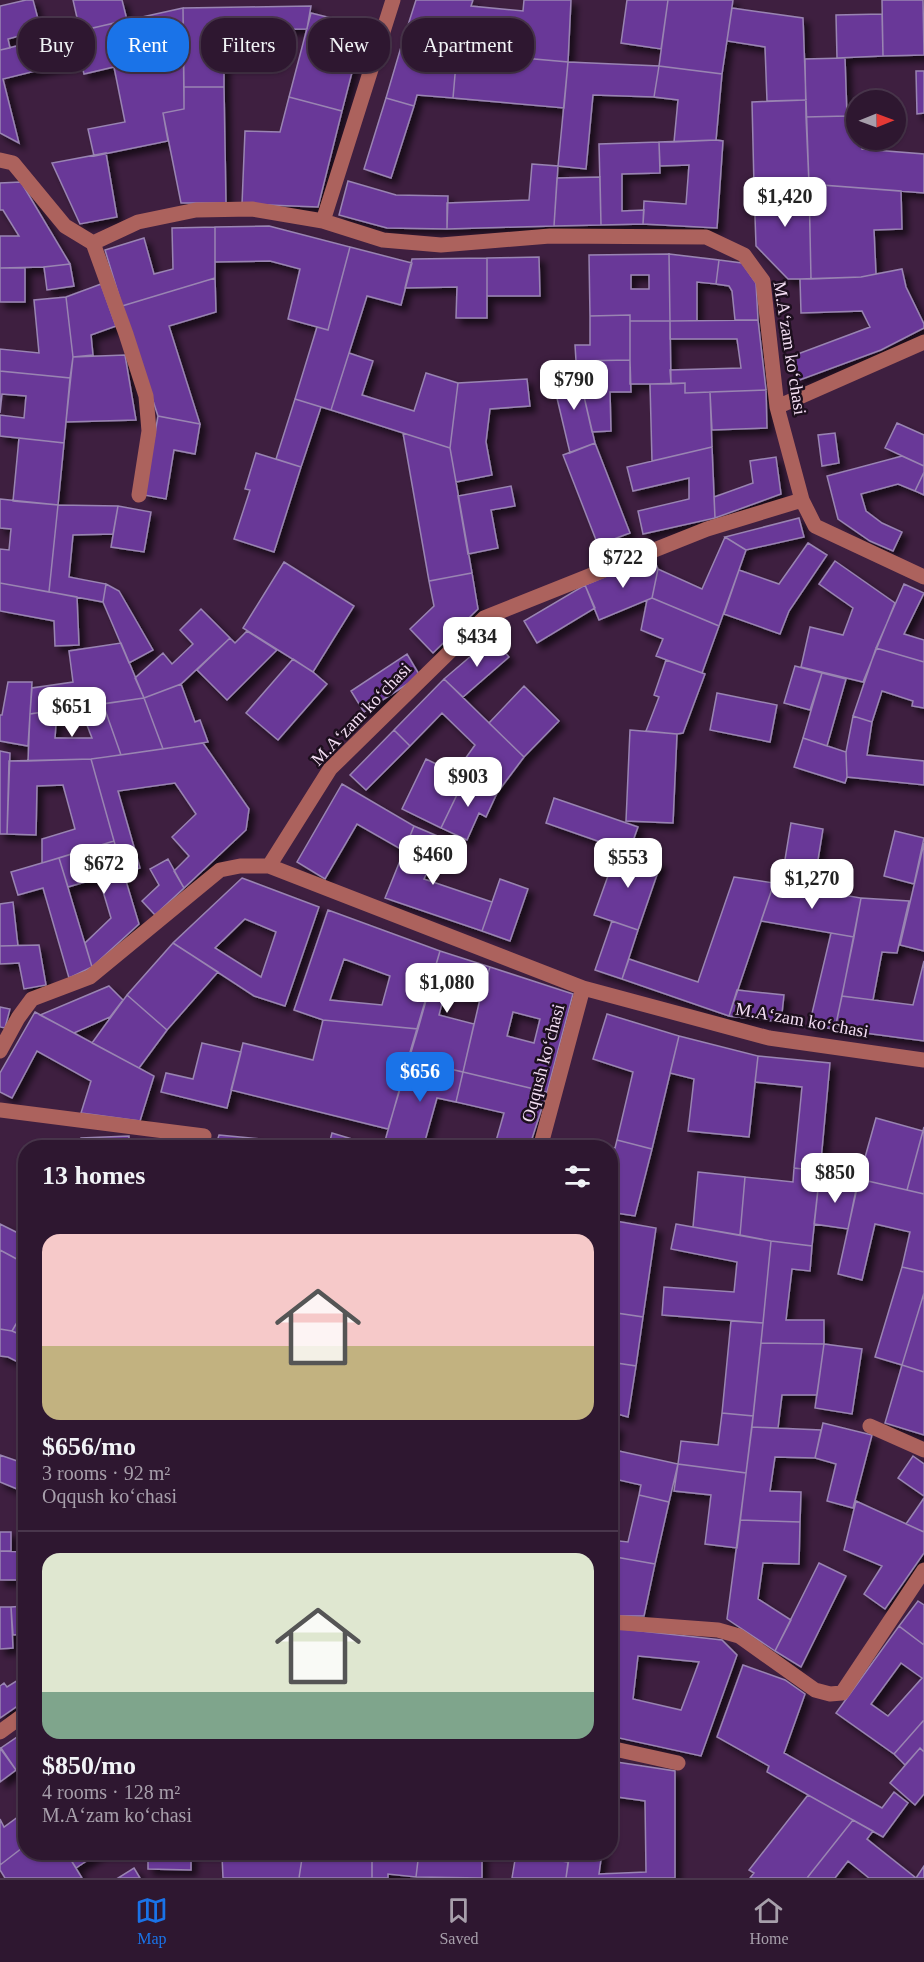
<!DOCTYPE html>
<meta charset="utf-8">
<style>
:root{--surface:#2e1730;--page:#3a243c;--text:#f1f3f6;--muted:#a79fab;--line:#49364c;--accent:#1a73e8}
body{margin:0;font-family:Georgia,serif;background:var(--page);color:var(--text);height:100vh;display:flex;flex-direction:column;font-size:22px;white-space:nowrap}
*{box-sizing:border-box;margin:0}
p{font-size:20px;color:var(--muted)}
.icon{flex:none;width:33px;height:33px;fill:none;stroke:currentColor;stroke-width:2;stroke-linecap:round;stroke-linejoin:round}
.map{position:relative;flex:1;overflow:hidden}
.details{position:absolute;left:18px;top:1140px;width:600px;height:720px;display:flex;flex-direction:column;background:var(--surface);border-radius:24px;box-shadow:0 2px 4px #0004,0 0 0 2px var(--line)}
.details>*{flex:none}
.guide{position:absolute;left:18px;top:18px;width:600px;height:54px;display:flex;gap:12px}
.needle{width:39px;rotate:89deg}
.fabs{position:absolute;left:846px;top:90px;display:grid;gap:12px}
.fabs a{display:grid;place-items:center;width:60px;height:60px;border-radius:50%;background:var(--surface);box-shadow:0 2px 4px #0004,0 0 0 2px var(--line);font-size:30px}
.price{position:absolute;translate:-50% -51px;padding:0 14px;border-radius:12px;background:#fff;color:#222;font-size:20px;line-height:39px;filter:drop-shadow(0 2px 3px #0008)}
.price::after{content:'';position:absolute;left:50%;top:36px;width:18px;height:14px;margin-left:-9px;background:inherit;clip-path:polygon(0 0,100% 0,50% 100%)}
.price.active{background:var(--accent);color:#fff}
ul{padding:0;list-style:none}
li{display:grid;align-content:center;gap:12px;height:318px;padding:0 24px}
li+li{border-top:2px solid var(--line)}
li span{display:grid;place-items:center;height:186px;border-radius:18px;color:#555}
li>.icon{margin-inline-start:auto}
span .icon{width:108px;height:108px;fill:#fffc;stroke-width:1}
li b{font-size:26px}
h2{display:flex;justify-content:space-between;align-items:center;height:72px;padding:0 24px;font-size:26px}
.tag{padding:0 21px;border-radius:24px;background:var(--surface);box-shadow:0 2px 4px #0004,0 0 0 2px var(--line);font-size:21px;line-height:54px}
.tag.active{background:var(--accent);color:#fff}
.tabs{display:flex;justify-content:space-around;align-items:center;height:84px;border-top:2px solid var(--line);background:var(--surface);font-size:16px;color:var(--muted)}
.tabs a{display:grid;justify-items:center;gap:3px}
.tabs .active{color:var(--accent)}
.map>svg:first-child{display:block}
</style>
<div class="map">
<svg width="924" height="1878" viewBox="0 0 924 1878">
<defs>
<filter id="shadow"><feDropShadow dx="5.5" dy="5.5" stdDeviation="3" flood-color="#0009"/></filter>
</defs>
<rect width="100%" height="100%" fill="#3e1f40"/>
<path fill="#693898" stroke="#9984b2" stroke-width="1.5" fill-rule="evenodd" filter="url(#shadow)" d="M 26,0 L 33,0 L 41,30 L 8,39 L 10,48 L 0,50 L 0,6 Z
M 73,0 L 122,0 L 127,20 L 80,31 Z
M 416,0 L 473,0 L 471,6 L 523,11 L 524,0 L 571,0 L 568,62 L 401,47 Z
M 627,0 L 668,0 L 661,49 L 621,43 Z
M 668,0 L 733,0 L 722,74 L 659,66 Z
M 882,0 L 923,0 L 924,55 L 883,56 Z
M 311,6 L 307,29 L 224,30 L 224,87 L 184,87 L 183,8 Z
M 183,8 L 184,109 L 163,113 L 168,141 L 94,156 L 88,129 L 125,122 L 114,67 L 84,74 L 74,32 Z
M 732,8 L 803,18 L 806,100 L 767,101 L 765,47 L 727,41 Z
M 311,13 L 364,26 L 342,111 L 289,97 Z
M 882,14 L 883,56 L 837,58 L 836,15 Z
M 74,32 L 80,60 L 3,79 L 19,143 L 0,133 L 0,50 Z
M 401,47 L 457,52 L 453,98 L 417,95 L 414,106 L 386,98 Z
M 457,52 L 568,62 L 564,108 L 453,98 Z
M 845,58 L 847,116 L 806,117 L 805,59 Z
M 568,62 L 659,66 L 654,97 L 593,95 L 586,169 L 558,166 Z
M 659,66 L 722,74 L 716,140 L 674,142 L 678,100 L 654,97 Z
M 916,71 L 924,71 L 924,113 L 917,114 Z
M 184,87 L 224,87 L 226,203 L 181,203 L 163,113 L 184,109 Z
M 289,97 L 342,111 L 318,207 L 242,204 L 245,131 L 280,132 Z
M 386,98 L 414,106 L 391,178 L 364,169 Z
M 806,100 L 809,184 L 754,186 L 752,102 Z
M 847,116 L 856,116 L 856,140 L 862,140 L 862,149 L 924,154 L 924,193 L 809,184 L 806,117 Z
M 716,140 L 723,141 L 717,228 L 643,224 L 644,201 L 686,204 L 689,165 L 660,166 L 659,142 Z
M 659,142 L 660,173 L 622,174 L 622,211 L 644,210 L 643,224 L 601,225 L 599,144 Z
M 106,153 L 117,217 L 80,224 L 52,163 Z
M 532,164 L 558,166 L 554,226 L 447,229 L 447,203 L 529,200 Z
M 600,177 L 601,225 L 554,226 L 557,178 Z
M 348,181 L 396,195 L 448,196 L 447,229 L 387,228 L 339,215 Z
M 21,182 L 70,264 L 44,267 L 0,268 L 0,236 L 19,236 L 3,210 L 0,210 L 0,183 Z
M 809,184 L 901,191 L 902,229 L 874,230 L 876,274 L 861,277 L 811,279 Z
M 809,184 L 811,279 L 788,279 L 756,246 L 754,186 Z
M 269,226 L 350,247 L 328,330 L 288,319 L 300,269 L 270,261 L 215,262 L 215,227 Z
M 215,227 L 215,278 L 122,306 L 105,250 L 144,238 L 154,274 L 173,269 L 172,228 Z
M 350,247 L 412,263 L 401,305 L 367,296 L 331,410 L 295,399 L 317,327 L 328,330 Z
M 669,254 L 670,321 L 630,321 L 630,315 L 590,316 L 589,255 ZM 631,275 L 649,275 L 649,289 L 631,289 Z
M 669,254 L 719,260 L 716,284 L 697,282 L 697,321 L 670,321 Z
M 539,257 L 540,296 L 487,296 L 487,258 Z
M 487,258 L 487,318 L 456,318 L 457,287 L 405,288 L 412,259 Z
M 719,260 L 742,263 L 756,283 L 758,320 L 735,320 L 732,291 L 729,286 L 716,284 Z
M 70,264 L 74,286 L 47,290 L 44,267 Z
M 0,268 L 25,268 L 25,302 L 0,302 Z
M 902,269 L 906,287 L 924,324 L 924,328 L 881,350 L 797,381 L 795,355 L 870,327 L 862,311 L 801,313 L 800,279 L 861,277 Z
M 215,278 L 216,312 L 169,326 L 200,424 L 158,416 L 122,306 Z
M 101,284 L 116,326 L 91,335 L 93,355 L 73,357 L 66,297 Z
M 66,297 L 73,357 L 70,378 L 0,371 L 0,349 L 39,353 L 34,300 Z
M 630,315 L 630,360 L 576,361 L 575,345 L 590,345 L 590,316 Z
M 758,320 L 766,390 L 685,393 L 685,383 L 671,384 L 670,370 L 741,368 L 737,339 L 670,339 L 670,321 Z
M 630,321 L 670,321 L 671,384 L 630,384 Z
M 349,353 L 373,361 L 362,395 L 414,411 L 426,373 L 458,383 L 450,448 L 331,410 Z
M 125,355 L 136,420 L 66,422 L 73,357 Z
M 630,360 L 631,392 L 610,392 L 611,431 L 592,432 L 576,361 Z
M 0,371 L 70,378 L 64,443 L 0,436 L 0,415 L 24,418 L 26,396 L 2,394 L 0,413 Z
M 578,371 L 595,443 L 570,453 L 552,377 Z
M 527,379 L 530,406 L 490,409 L 486,442 L 492,475 L 456,482 L 450,448 L 458,383 Z
M 685,383 L 685,393 L 710,392 L 712,447 L 652,461 L 650,384 Z
M 766,390 L 767,428 L 712,430 L 710,392 Z
M 295,399 L 321,407 L 301,467 L 276,459 Z
M 158,416 L 200,424 L 195,454 L 174,450 L 166,499 L 144,495 Z
M 897,423 L 924,435 L 924,466 L 885,448 Z
M 403,433 L 450,448 L 472,573 L 429,581 Z
M 835,433 L 839,463 L 822,466 L 818,435 Z
M 19,438 L 64,443 L 58,505 L 13,501 Z
M 595,443 L 630,533 L 598,545 L 563,455 Z
M 712,447 L 715,518 L 643,534 L 638,511 L 689,499 L 689,478 L 633,491 L 627,467 Z
M 256,453 L 301,467 L 274,552 L 234,539 L 250,490 L 245,489 Z
M 902,456 L 924,466 L 924,472 L 915,491 L 898,484 L 861,494 L 866,511 L 882,523 L 902,532 L 893,551 L 870,541 L 838,519 L 827,476 Z
M 776,457 L 781,494 L 715,518 L 714,497 L 753,483 L 750,461 Z
M 924,472 L 924,495 L 915,491 Z
M 511,486 L 515,506 L 491,510 L 498,548 L 468,554 L 458,496 Z
M 0,499 L 58,505 L 49,592 L 0,583 L 0,549 L 9,550 L 11,529 L 0,528 Z
M 58,505 L 118,506 L 113,534 L 73,535 L 69,577 L 106,584 L 103,602 L 49,592 Z
M 118,506 L 151,512 L 144,552 L 111,547 Z
M 799,518 L 804,537 L 746,550 L 725,537 Z
M 725,537 L 746,550 L 719,626 L 652,598 L 658,569 L 702,589 Z
M 808,543 L 827,555 L 789,611 L 780,634 L 724,614 L 739,570 L 779,584 Z
M 653,557 L 658,569 L 652,598 L 599,620 L 585,585 Z
M 835,561 L 895,603 L 863,682 L 801,667 L 810,627 L 843,635 L 853,608 L 819,584 Z
M 284,562 L 354,606 L 313,672 L 243,628 Z
M 472,573 L 478,609 L 433,653 L 410,629 L 434,606 L 429,581 Z
M 0,583 L 77,597 L 79,645 L 55,646 L 54,621 L 0,611 Z
M 106,584 L 119,591 L 153,650 L 129,663 L 103,602 Z
M 904,584 L 924,593 L 904,634 L 924,640 L 924,662 L 876,648 Z
M 585,585 L 595,608 L 537,643 L 524,621 Z
M 652,598 L 719,626 L 702,673 L 656,656 L 663,639 L 641,630 L 647,600 Z
M 201,609 L 230,638 L 181,684 L 144,698 L 135,678 L 163,653 L 172,664 L 193,644 L 180,630 Z
M 247,631 L 277,650 L 227,700 L 197,670 L 230,638 L 235,643 Z
M 492,638 L 509,657 L 463,697 L 444,679 Z
M 121,643 L 144,698 L 30,714 L 32,688 L 73,682 L 69,651 Z
M 876,648 L 924,662 L 924,708 L 912,706 L 913,701 L 882,691 L 872,722 L 853,716 Z
M 407,654 L 420,676 L 364,712 L 351,691 Z
M 293,659 L 313,672 L 327,684 L 278,740 L 246,713 Z
M 666,660 L 705,674 L 683,733 L 677,734 L 646,731 L 659,697 L 654,695 Z
M 795,666 L 822,673 L 810,710 L 784,703 Z
M 822,673 L 846,679 L 827,746 L 803,738 Z
M 444,679 L 524,757 L 497,793 L 455,773 L 475,745 L 442,713 L 410,746 L 394,730 Z
M 8,682 L 32,682 L 28,746 L 0,741 L 0,715 L 2,715 Z
M 181,684 L 195,722 L 200,720 L 208,742 L 163,749 L 144,698 Z
M 524,686 L 559,721 L 524,757 L 489,723 Z
M 717,693 L 777,705 L 770,742 L 710,730 Z
M 144,698 L 163,749 L 121,755 L 103,704 Z
M 103,704 L 121,755 L 91,759 L 28,761 L 30,714 L 57,710 L 55,738 L 92,738 L 80,707 Z
M 853,716 L 872,722 L 867,755 L 924,761 L 924,785 L 847,777 L 846,752 Z
M 394,730 L 410,746 L 366,790 L 350,775 Z
M 630,730 L 677,734 L 673,823 L 626,821 Z
M 803,738 L 846,752 L 847,777 L 845,783 L 794,767 Z
M 203,743 L 249,809 L 246,830 L 184,888 L 174,871 L 189,856 L 172,837 L 196,814 L 175,783 L 118,791 L 140,868 L 123,873 L 91,759 Z
M 0,751 L 10,753 L 7,834 L 0,834 Z
M 91,759 L 114,841 L 42,863 L 42,839 L 75,829 L 63,785 L 37,786 L 36,835 L 7,834 L 9,761 Z
M 426,759 L 465,778 L 441,828 L 402,809 Z
M 465,778 L 497,793 L 486,817 L 479,813 L 467,840 L 441,828 Z
M 342,784 L 414,826 L 404,851 L 357,824 L 325,879 L 297,862 Z
M 554,798 L 638,827 L 629,852 L 546,823 Z
M 791,823 L 823,829 L 813,890 L 781,884 Z
M 414,826 L 442,838 L 424,879 L 492,902 L 482,931 L 385,898 Z
M 895,831 L 924,838 L 914,884 L 884,876 Z
M 114,841 L 139,924 L 92,967 L 85,943 L 111,918 L 99,878 L 68,887 L 59,858 Z
M 924,843 L 924,951 L 900,945 Z
M 618,848 L 661,863 L 638,930 L 594,915 Z
M 59,858 L 92,967 L 69,978 L 43,888 L 18,895 L 11,872 Z
M 168,859 L 184,888 L 155,915 L 142,901 L 159,885 L 150,869 Z
M 734,877 L 774,883 L 729,1016 L 622,979 L 629,959 L 698,982 Z
M 242,878 L 319,907 L 285,1006 L 254,996 L 173,943 ZM 245,919 L 276,932 L 261,977 L 215,948 Z
M 500,879 L 528,889 L 510,941 L 482,931 Z
M 774,883 L 861,898 L 854,937 L 761,921 Z
M 861,898 L 909,901 L 897,953 L 882,952 L 873,1000 L 842,996 Z
M 13,902 L 18,946 L 0,946 L 0,904 Z
M 328,910 L 440,951 L 418,1029 L 323,1020 L 294,1010 ZM 344,959 L 390,976 L 382,1005 L 330,1000 Z
M 612,921 L 638,930 L 622,979 L 595,970 Z
M 831,933 L 854,937 L 835,1029 L 809,1026 Z
M 173,943 L 218,972 L 167,1030 L 127,995 Z
M 39,945 L 46,985 L 24,989 L 19,963 L 0,964 L 0,946 Z
M 440,951 L 490,967 L 480,999 L 446,988 L 439,1015 L 474,1024 L 463,1072 L 408,1059 Z
M 924,961 L 924,1041 L 835,1029 L 842,996 L 913,1005 Z
M 490,967 L 573,994 L 547,1092 L 463,1072 L 480,999 ZM 513,1012 L 540,1019 L 534,1043 L 507,1036 Z
M 109,986 L 123,1000 L 110,1017 L 74,1033 L 40,1015 Z
M 737,990 L 784,995 L 781,1022 L 729,1016 Z
M 127,995 L 167,1030 L 139,1068 L 92,1043 Z
M 0,1007 L 10,1009 L 5,1028 L 0,1027 Z
M 35,1012 L 154,1076 L 140,1121 L 81,1113 L 91,1081 L 37,1051 L 12,1098 L 0,1092 L 0,1073 Z
M 607,1014 L 679,1036 L 652,1149 L 617,1140 L 633,1072 L 593,1059 Z
M 323,1020 L 418,1029 L 388,1129 L 231,1090 L 243,1043 L 313,1060 Z
M 679,1036 L 758,1056 L 749,1137 L 688,1131 L 694,1079 L 670,1073 Z
M 202,1043 L 241,1052 L 227,1108 L 161,1092 L 166,1073 L 193,1079 Z
M 758,1056 L 830,1063 L 820,1171 L 794,1168 L 802,1087 L 755,1082 Z
M 408,1059 L 463,1072 L 456,1102 L 437,1098 L 423,1148 L 383,1148 Z
M 463,1072 L 547,1092 L 529,1148 L 494,1148 L 504,1113 L 456,1102 Z
M 876,1118 L 923,1131 L 907,1190 L 859,1179 Z
M 924,1127 L 924,1194 L 907,1190 Z
M 332,1133 L 382,1148 L 328,1148 Z
M 219,1135 L 281,1141 L 280,1148 L 215,1148 Z
M 129,1136 L 129,1148 L 81,1148 L 81,1138 Z
M 617,1140 L 652,1149 L 635,1216 L 610,1212 L 610,1148 L 565,1148 L 566,1141 L 615,1148 Z
M 281,1141 L 314,1148 L 280,1148 Z
M 794,1168 L 820,1171 L 812,1246 L 771,1241 L 740,1235 L 745,1177 L 793,1182 Z
M 698,1172 L 745,1177 L 740,1235 L 693,1227 Z
M 859,1179 L 924,1194 L 924,1272 L 902,1267 L 910,1232 L 875,1224 L 862,1280 L 838,1274 Z
M 819,1180 L 857,1185 L 848,1229 L 814,1224 Z
M 610,1220 L 656,1228 L 643,1317 L 610,1312 L 610,1263 L 613,1264 L 616,1245 L 610,1244 Z
M 0,1224 L 24,1236 L 26,1234 L 26,1264 L 0,1250 Z
M 676,1224 L 771,1241 L 763,1323 L 662,1315 L 664,1287 L 734,1292 L 737,1262 L 671,1249 Z
M 771,1241 L 812,1246 L 810,1271 L 792,1269 L 786,1320 L 824,1320 L 824,1344 L 761,1343 Z
M 0,1250 L 26,1264 L 26,1307 L 12,1331 L 0,1329 Z
M 902,1267 L 924,1272 L 924,1293 L 902,1365 L 875,1357 Z
M 924,1293 L 924,1372 L 902,1365 Z
M 26,1307 L 26,1337 L 12,1331 Z
M 610,1312 L 643,1317 L 636,1366 L 610,1362 Z
M 731,1321 L 763,1323 L 753,1416 L 722,1413 Z
M 0,1329 L 12,1331 L 26,1337 L 26,1366 L 8,1357 L 0,1356 Z
M 761,1343 L 824,1344 L 817,1395 L 782,1395 L 778,1428 L 752,1427 Z
M 824,1344 L 862,1349 L 852,1414 L 815,1408 Z
M 610,1362 L 636,1366 L 628,1417 L 610,1412 Z
M 902,1365 L 924,1372 L 924,1435 L 885,1423 Z
M 26,1412 L 26,1438 L 17,1435 Z
M 722,1413 L 753,1416 L 746,1473 L 678,1464 L 681,1441 L 718,1445 Z
M 823,1423 L 872,1435 L 853,1508 L 827,1501 L 836,1464 L 815,1458 Z
M 610,1425 L 618,1427 L 613,1449 L 610,1449 Z
M 752,1427 L 821,1430 L 815,1458 L 775,1457 L 770,1491 L 801,1492 L 800,1522 L 740,1520 Z
M 610,1449 L 678,1464 L 669,1502 L 639,1495 L 641,1485 L 610,1478 Z
M 0,1455 L 26,1464 L 26,1518 L 17,1517 L 22,1491 L 0,1482 Z
M 913,1456 L 924,1464 L 924,1496 L 898,1478 Z
M 678,1464 L 746,1473 L 737,1548 L 705,1544 L 711,1495 L 674,1491 Z
M 639,1495 L 669,1502 L 655,1564 L 610,1556 L 610,1540 L 628,1542 Z
M 924,1498 L 924,1532 L 906,1524 Z
M 856,1501 L 924,1532 L 924,1553 L 885,1609 L 864,1594 L 882,1566 L 844,1550 Z
M 740,1520 L 800,1522 L 799,1564 L 763,1563 L 758,1599 L 791,1620 L 775,1651 L 727,1619 Z
M 0,1532 L 11,1532 L 11,1551 L 0,1551 Z
M 0,1551 L 26,1552 L 26,1580 L 0,1580 Z
M 610,1556 L 655,1564 L 644,1616 L 610,1616 L 610,1597 L 616,1571 L 610,1571 Z
M 819,1563 L 846,1576 L 801,1667 L 775,1651 Z
M 918,1601 L 924,1605 L 924,1645 L 899,1626 Z
M 26,1606 L 26,1634 L 13,1635 L 11,1607 Z
M 0,1607 L 11,1607 L 13,1648 L 0,1649 Z
M 899,1626 L 924,1645 L 924,1720 L 894,1754 L 836,1713 ZM 901,1663 L 922,1678 L 888,1716 L 871,1704 Z
M 610,1628 L 614,1628 L 610,1660 Z
M 614,1628 L 722,1640 L 737,1655 L 701,1756 L 610,1736 L 610,1660 ZM 638,1656 L 699,1662 L 681,1710 L 633,1699 Z
M 743,1665 L 785,1680 L 805,1694 L 784,1753 L 882,1808 L 894,1792 L 908,1803 L 883,1837 L 767,1772 L 769,1766 L 717,1737 Z
M 26,1675 L 26,1700 L 0,1718 L 0,1686 L 4,1683 L 7,1687 Z
M 924,1720 L 924,1752 L 920,1748 L 905,1765 L 894,1754 Z
M 26,1731 L 26,1770 L 22,1766 L 16,1770 L 1,1748 Z
M 0,1748 L 16,1770 L 0,1782 Z
M 920,1748 L 924,1752 L 924,1794 L 915,1805 L 890,1783 Z
M 610,1761 L 675,1771 L 675,1878 L 566,1878 L 570,1852 L 602,1852 L 599,1874 L 646,1872 L 645,1801 L 610,1796 Z
M 808,1795 L 853,1820 L 807,1878 L 750,1878 L 754,1873 L 749,1870 Z
M 26,1811 L 26,1845 L 0,1865 L 0,1819 L 4,1827 Z
M 853,1820 L 873,1831 L 867,1839 L 916,1878 L 869,1878 L 848,1861 L 835,1878 L 807,1878 Z
M 26,1845 L 26,1852 L 66,1852 L 82,1878 L 5,1878 L 0,1870 L 0,1865 Z
M 66,1852 L 100,1852 L 76,1868 Z
M 148,1852 L 191,1852 L 191,1870 L 148,1869 Z
M 275,1852 L 303,1852 L 299,1878 L 223,1878 L 222,1856 Z
M 303,1852 L 372,1852 L 372,1878 L 299,1878 Z
M 372,1852 L 419,1852 L 416,1877 L 388,1874 L 388,1878 L 372,1878 Z
M 419,1852 L 482,1852 L 482,1878 L 416,1877 Z
M 508,1852 L 570,1852 L 568,1862 Z
M 516,1854 L 568,1862 L 566,1878 L 512,1878 Z
M 924,1866 L 924,1878 L 916,1878 Z
M 134,1868 L 140,1878 L 118,1878 Z"/>
<g fill="none" stroke-linecap="round" stroke-linejoin="round">
<path stroke="#ac625d" stroke-width="15" d="M 0,160 L 13,163 L 65,226 L 93,243 L 138,222 L 196,210 L 252,209 L 323,221 L 383,240 L 441,245 L 550,236 L 706,237 L 744,255 L 763,281 L 777,407 L 802,500 L 707,529 L 484,618 L 330,769 L 269,866
M 323,221 L 393,0
M 93,243 L 126,334 L 146,396 L 149,431 L 139,495
M 777,407 L 924,342
M 802,500 L 815,526 L 924,577
M 0,1051 L 18,1018 L 32,999 L 90,977 L 220,870 L 240,866 L 269,866 L 583,988 L 769,1038 L 924,1060
M 0,1110 L 204,1136
M 540,1148 L 583,988
M 870,1426 L 924,1450
M 610,1622 L 718,1630 L 739,1636 L 815,1690 L 830,1694 L 842,1693 L 924,1570
M 0,1732 L 26,1713
M 610,1748 L 678,1763"/>
</g>
<g text-anchor="middle" dominant-baseline="central" stroke-width="5" stroke-linejoin="round" paint-order="stroke">
<g font-size="18" fill="#f3def3" stroke="#1d0f1e">
<text transform="translate(790 348) rotate(81)">M.Aʻzam koʻchasi</text>
<text transform="translate(361 714) rotate(-46)">M.Aʻzam koʻchasi</text>
<text transform="translate(802 1020) rotate(10)">M.Aʻzam koʻchasi</text>
<text transform="translate(543 1063) rotate(-75)">Oqqush koʻchasi</text>
</g>
</g>
</svg>
<div class="fabs">
<a><svg class="needle" viewBox="-14 -14 28 28"><path d="M0-13l5 13h-10z" fill="#e53935"/><path d="M0 13l5-13h-10z" fill="#a79fab"/></svg></a>
</div>
<b class="price" style="left:785px;top:228px">$1,420</b>
<b class="price" style="left:574px;top:411px">$790</b>
<b class="price" style="left:623px;top:589px">$722</b>
<b class="price" style="left:477px;top:668px">$434</b>
<b class="price" style="left:72px;top:738px">$651</b>
<b class="price" style="left:468px;top:808px">$903</b>
<b class="price" style="left:433px;top:886px">$460</b>
<b class="price" style="left:628px;top:889px">$553</b>
<b class="price" style="left:104px;top:895px">$672</b>
<b class="price" style="left:812px;top:910px">$1,270</b>
<b class="price" style="left:447px;top:1014px">$1,080</b>
<b class="price active" style="left:420px;top:1103px">$656</b>
<b class="price" style="left:835px;top:1204px">$850</b>
<div class="guide">
<a class="tag">Buy</a>
<a class="tag active">Rent</a>
<a class="tag">Filters</a>
<a class="tag">New</a>
<a class="tag">Apartment</a>
</div>
<section class="details">
<h2>13 homes<svg class="icon" aria-label="filters" viewBox="0 0 24 24"><path d="M4 7h16M4 17h16"/><circle cx="9" cy="7" r="2"/><circle cx="15" cy="17" r="2"/></svg></h2>
<ul>
<li><span style="background:linear-gradient(#f6c9c9 60%,#c2b280 0)"><svg class="icon" aria-label="home" viewBox="0 0 24 24"><path d="M3 11l9-7 9 7M6 9v11h12V9"/></svg></span><div><b>$656/mo</b><p>3 rooms · 92 m²</p><p>Oqqush koʻchasi</p></div></li>
<li><span style="background:linear-gradient(#dfe7d0 75%,#7fa58c 0)"><svg class="icon" aria-label="home" viewBox="0 0 24 24"><path d="M3 11l9-7 9 7M6 9v11h12V9"/></svg></span><div><b>$850/mo</b><p>4 rooms · 128 m²</p><p>M.Aʻzam koʻchasi</p></div></li>
</ul>
</section>
</div>
<nav class="tabs">
<a class="active"><svg class="icon" aria-label="map" viewBox="0 0 24 24"><path d="M3 6l6-2 6 2 6-2v14l-6 2-6-2-6 2zM9 4v14M15 6v14"/></svg>Map</a>
<a><svg class="icon" aria-label="saved" viewBox="0 0 24 24"><path d="M7 4h10v16l-5-4-5 4z"/></svg>Saved</a>
<a><svg class="icon" aria-label="home" viewBox="0 0 24 24"><path d="M3 11l9-7 9 7M6 9v11h12V9"/></svg>Home</a>
</nav>
